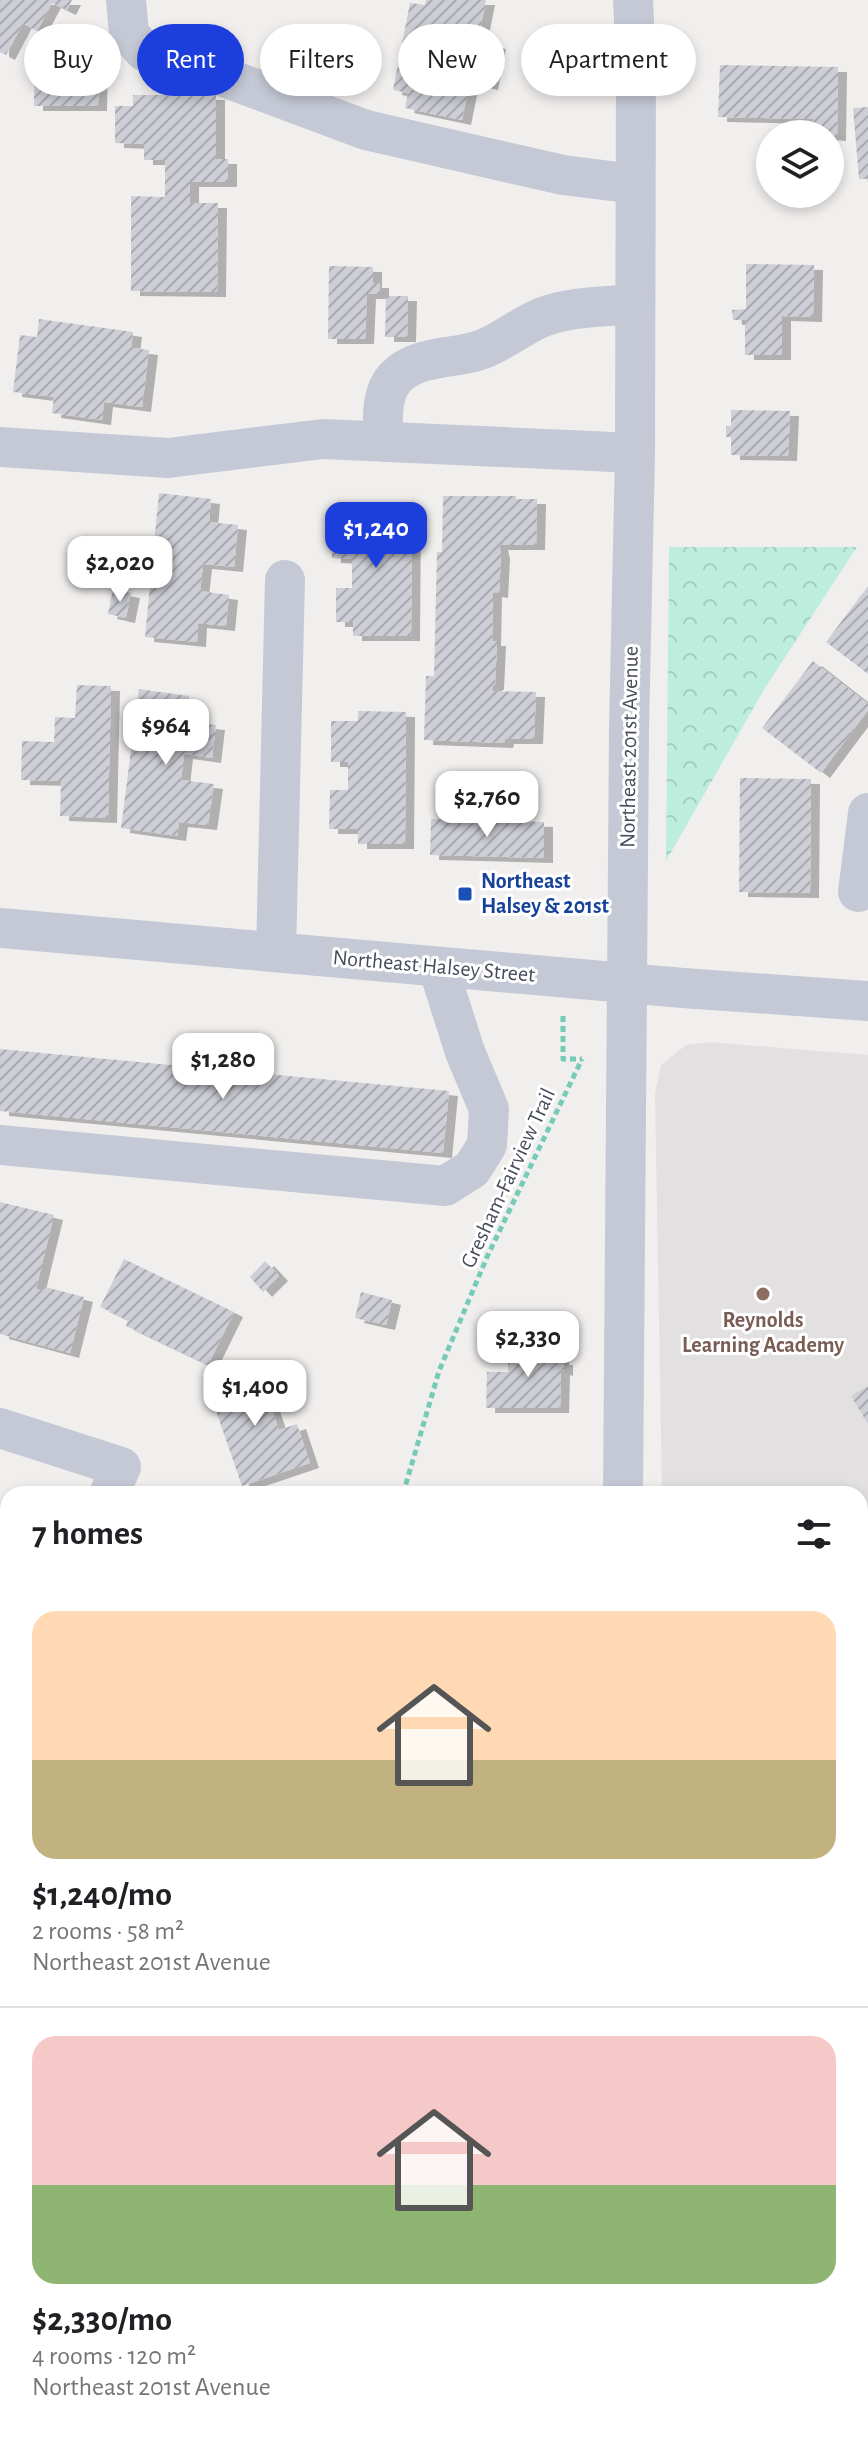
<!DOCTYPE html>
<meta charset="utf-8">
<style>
:root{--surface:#fff;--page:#f6f6f6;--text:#202124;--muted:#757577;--line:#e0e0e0;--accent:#1c3edd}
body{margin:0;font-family:"Alegreya Sans",sans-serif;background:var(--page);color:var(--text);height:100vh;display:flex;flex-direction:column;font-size:30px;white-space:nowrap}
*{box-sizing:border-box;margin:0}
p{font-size:26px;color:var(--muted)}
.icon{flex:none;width:44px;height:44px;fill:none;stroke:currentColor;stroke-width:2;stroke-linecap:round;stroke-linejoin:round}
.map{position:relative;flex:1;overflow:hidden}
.details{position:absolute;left:0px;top:1486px;width:868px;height:962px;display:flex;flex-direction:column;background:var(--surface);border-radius:24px 24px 0 0;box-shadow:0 4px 12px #0003}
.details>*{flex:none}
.guide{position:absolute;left:24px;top:24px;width:820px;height:72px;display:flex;gap:16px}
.tools{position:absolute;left:756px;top:120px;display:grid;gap:16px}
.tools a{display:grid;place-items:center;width:88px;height:88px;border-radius:50%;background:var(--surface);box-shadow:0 4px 12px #0003;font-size:40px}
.price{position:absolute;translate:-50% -68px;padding:0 18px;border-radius:16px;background:#fff;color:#222;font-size:26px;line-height:52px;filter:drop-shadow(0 2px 4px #0008)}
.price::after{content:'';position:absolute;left:50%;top:48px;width:24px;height:18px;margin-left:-12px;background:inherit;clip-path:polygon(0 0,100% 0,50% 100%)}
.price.current{background:var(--accent);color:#fff}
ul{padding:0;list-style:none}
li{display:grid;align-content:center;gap:16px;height:424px;padding:0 32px}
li+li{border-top:2px solid var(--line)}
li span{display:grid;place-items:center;height:248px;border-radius:24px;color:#555}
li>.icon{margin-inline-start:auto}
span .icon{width:144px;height:144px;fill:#fffc;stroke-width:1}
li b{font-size:34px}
h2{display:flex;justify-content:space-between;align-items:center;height:96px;padding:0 32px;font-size:34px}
.tag{padding:0 28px;border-radius:36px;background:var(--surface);box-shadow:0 4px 12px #0003;font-size:28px;line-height:72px}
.tag.current{background:var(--accent);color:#fff}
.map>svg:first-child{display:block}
</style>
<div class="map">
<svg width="868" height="2447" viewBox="0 0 868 2447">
<defs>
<pattern id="forest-crowns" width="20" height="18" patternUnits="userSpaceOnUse" patternTransform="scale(2)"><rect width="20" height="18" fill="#bdeedd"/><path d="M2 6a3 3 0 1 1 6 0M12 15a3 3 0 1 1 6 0" fill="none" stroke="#a4cec0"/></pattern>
<pattern id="building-hatch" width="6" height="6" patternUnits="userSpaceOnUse" patternTransform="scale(2)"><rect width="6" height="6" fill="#cecfd6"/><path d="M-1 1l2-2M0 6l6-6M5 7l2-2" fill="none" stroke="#a9aab1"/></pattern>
<filter id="shadow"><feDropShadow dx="9" dy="5" stdDeviation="0" flood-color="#0004"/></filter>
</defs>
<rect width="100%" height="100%" fill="#f1efee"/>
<path fill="#e2e0e0" d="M 710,1042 L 868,1055 L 868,2447 L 666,2447 L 666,2440 L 860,2440 L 860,1494 L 662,1494 L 655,1093 L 661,1065 L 686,1045 Z"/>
<path fill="url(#forest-crowns)" d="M 669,547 L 857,547 L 765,688 L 666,861 Z"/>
<path fill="url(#building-hatch)" filter="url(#shadow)" d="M 0,0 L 72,0 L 67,10 L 52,3 L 37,31 L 23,23 L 6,55 L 0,52 Z
M 426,0 L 486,0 L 478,40 L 497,44 L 489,85 L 470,81 L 462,120 L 405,108 L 408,93 L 393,90 L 410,3 L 425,5 Z
M 52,25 L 78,25 L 79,48 L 99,48 L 98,106 L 34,106 L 35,47 L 52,48 Z
M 720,65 L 838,67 L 837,136 L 812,134 L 813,119 L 718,117 Z
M 133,95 L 216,95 L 216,159 L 228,159 L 228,182 L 190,182 L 190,203 L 218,203 L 217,292 L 131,291 L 131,196 L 165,197 L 165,160 L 144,160 L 144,144 L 115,143 L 115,106 L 133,106 Z
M 868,107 L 868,179 L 859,179 L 853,108 Z
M 746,264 L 814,265 L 813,317 L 782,316 L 782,355 L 745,355 L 745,320 L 733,320 L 732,310 L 746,309 Z
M 329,266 L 373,267 L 373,283 L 380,283 L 380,294 L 367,294 L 365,339 L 328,339 Z
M 386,296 L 408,296 L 407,337 L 385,337 Z
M 39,319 L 133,332 L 131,348 L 149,350 L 142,407 L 104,402 L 102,420 L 52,413 L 54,397 L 13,392 L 20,335 L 37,337 Z
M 731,410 L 790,411 L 788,456 L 731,455 L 731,437 L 726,437 L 726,426 L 731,426 Z
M 159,493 L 211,499 L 209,522 L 238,525 L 234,567 L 203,564 L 200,591 L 229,595 L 226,626 L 198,623 L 197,642 L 145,637 Z
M 443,496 L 516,496 L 516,499 L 537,499 L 536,545 L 499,545 L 501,554 L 499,593 L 493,592 L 492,641 L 497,641 L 495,685 L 493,685 L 492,691 L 536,692 L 534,739 L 505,739 L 504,743 L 424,740 L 426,676 L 434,676 L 437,552 L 442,552 Z
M 380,505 L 412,505 L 411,636 L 353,636 L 353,622 L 336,622 L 336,588 L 352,588 L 352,559 L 332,558 L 332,513 L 380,513 Z
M 868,586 L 868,674 L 826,642 Z
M 113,590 L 131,593 L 126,618 L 108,614 Z
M 813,661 L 868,704 L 868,710 L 821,773 L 762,728 Z
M 77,685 L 111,686 L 108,818 L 60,816 L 61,781 L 21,780 L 22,741 L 54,742 L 55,717 L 75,718 Z
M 139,689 L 189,696 L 186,722 L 216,725 L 212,758 L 184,754 L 181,780 L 214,784 L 208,825 L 179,822 L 177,836 L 121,828 Z
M 358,711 L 406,712 L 405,844 L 358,844 L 358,829 L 329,829 L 330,790 L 348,790 L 348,762 L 331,762 L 331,721 L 358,721 Z
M 740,778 L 811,779 L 810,893 L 739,892 Z
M 431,819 L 544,822 L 544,858 L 430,855 Z
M 0,1049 L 449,1091 L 443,1153 L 0,1111 Z
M 0,1202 L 54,1215 L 36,1289 L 43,1291 L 45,1287 L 84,1297 L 70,1353 L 0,1334 Z
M 124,1259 L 234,1312 L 208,1365 L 126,1326 L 128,1320 L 100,1307 Z
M 265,1261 L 279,1276 L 263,1292 L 250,1277 Z
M 361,1292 L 392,1300 L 386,1325 L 355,1318 Z
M 521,1342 L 560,1343 L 560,1360 L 564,1360 L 564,1371 L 561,1370 L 560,1408 L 486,1408 L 487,1372 L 508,1372 L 508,1361 L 520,1361 Z
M 257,1365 L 279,1430 L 297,1424 L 310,1463 L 242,1486 L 206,1382 Z
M 868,1386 L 868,1424 L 851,1396 Z
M 8,1747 L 8,1795 L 0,1789 L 0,1757 Z
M 860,1754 L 868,1754 L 868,1877 L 860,1877 Z
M 860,1998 L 868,1998 L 868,2121 L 860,2121 Z
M 74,2440 L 171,2440 L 171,2447 L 74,2447 Z
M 427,2440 L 491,2440 L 491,2447 L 427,2447 Z
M 500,2440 L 558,2440 L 558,2447 L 500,2447 Z"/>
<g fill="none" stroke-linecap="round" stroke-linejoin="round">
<path stroke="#76cbb8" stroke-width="5" stroke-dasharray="6 4" stroke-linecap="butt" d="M 563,1016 L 563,1059 L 582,1059
M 403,1494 L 439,1371 L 487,1257 L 582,1059
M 270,2447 L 271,2440"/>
<path stroke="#c5c9d5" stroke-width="40" d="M 126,0 L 129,34 L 144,51 L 213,73 L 366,130 L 563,175 L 635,184
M 383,442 C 383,420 380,393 396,377 C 418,354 456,360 483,349 C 504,341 522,325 543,317 C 572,306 605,307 635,304
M 0,447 L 168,458 L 323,439 L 635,453
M 858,892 L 868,813
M 0,928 L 683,988 L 868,1001
M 276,952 L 285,580
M 0,1145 L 445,1186 L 472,1169 L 487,1145 L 489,1109 L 465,1052 L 438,967
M 0,1428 L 121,1467 L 109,1494
M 623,1494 L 629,730 L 635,453 L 636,60 L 633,0
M 0,1640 L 8,1631
M 0,1892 L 8,1905
M 0,2120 L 8,2087
M 619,2447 L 619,2440"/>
</g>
<rect fill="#1a4fb4" stroke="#fff" stroke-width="3" x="457" y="886" width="16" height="16" rx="4"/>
<circle fill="#8d6e63" stroke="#fff" stroke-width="3" cx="763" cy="1294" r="8"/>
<g text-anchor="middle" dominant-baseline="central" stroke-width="6" stroke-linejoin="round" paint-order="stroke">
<g font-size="22" fill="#474c5b" stroke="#fff">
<text transform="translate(629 747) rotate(-89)">Northeast 201st Avenue</text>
<text transform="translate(434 966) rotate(5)">Northeast Halsey Street</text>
<text transform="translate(508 1178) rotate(-65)">Gresham-Fairview Trail</text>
</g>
<g font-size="22" font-weight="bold" fill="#164399" stroke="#fff" text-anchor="start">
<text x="481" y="881">Northeast<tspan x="481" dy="25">Halsey &amp; 201st</tspan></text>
</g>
<g font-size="22" font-weight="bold" fill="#785e54" stroke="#fff">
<text x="763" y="1320">Reynolds<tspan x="763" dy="25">Learning Academy</tspan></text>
</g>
</g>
</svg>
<div class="tools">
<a><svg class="icon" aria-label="layers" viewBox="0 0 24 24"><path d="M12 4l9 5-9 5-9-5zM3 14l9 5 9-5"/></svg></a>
</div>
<b class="price current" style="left:376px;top:570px">$1,240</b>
<b class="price" style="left:120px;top:604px">$2,020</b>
<b class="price" style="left:166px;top:767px">$964</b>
<b class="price" style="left:487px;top:839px">$2,760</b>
<b class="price" style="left:223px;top:1101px">$1,280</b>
<b class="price" style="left:528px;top:1379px">$2,330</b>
<b class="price" style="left:255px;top:1428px">$1,400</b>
<div class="guide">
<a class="tag">Buy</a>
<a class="tag current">Rent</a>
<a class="tag">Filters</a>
<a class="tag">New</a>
<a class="tag">Apartment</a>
</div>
<section class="details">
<h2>7 homes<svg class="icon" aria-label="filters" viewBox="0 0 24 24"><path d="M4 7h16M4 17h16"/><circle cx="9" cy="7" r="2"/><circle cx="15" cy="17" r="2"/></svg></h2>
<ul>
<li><span style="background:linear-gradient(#ffd9b3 60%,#c2b280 0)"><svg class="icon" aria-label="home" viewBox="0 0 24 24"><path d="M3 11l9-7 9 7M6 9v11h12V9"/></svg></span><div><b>$1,240/mo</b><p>2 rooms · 58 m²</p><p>Northeast 201st Avenue</p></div></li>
<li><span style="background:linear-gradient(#f6c9c9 60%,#8fb573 0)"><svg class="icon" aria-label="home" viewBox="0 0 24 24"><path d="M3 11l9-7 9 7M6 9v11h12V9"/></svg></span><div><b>$2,330/mo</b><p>4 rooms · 120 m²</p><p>Northeast 201st Avenue</p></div></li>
</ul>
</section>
</div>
